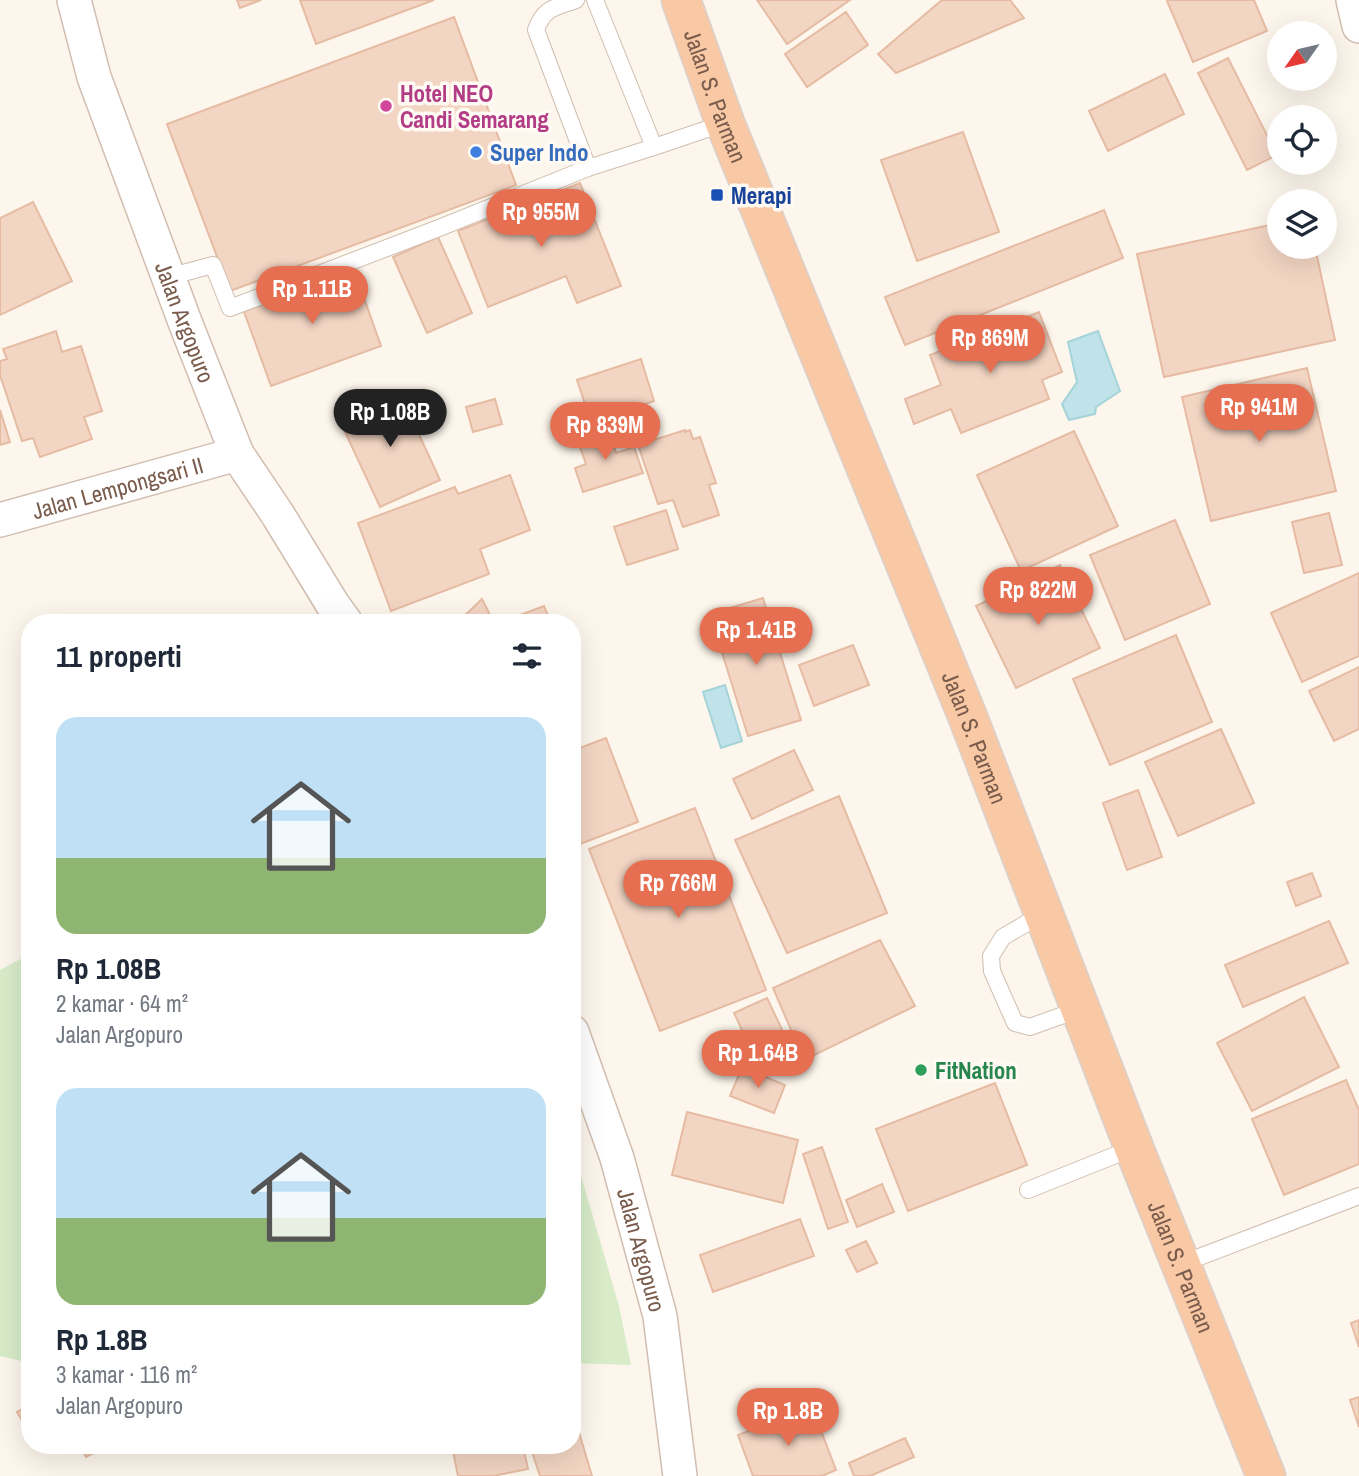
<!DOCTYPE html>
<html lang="id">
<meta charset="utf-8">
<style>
:root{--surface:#fff;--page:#f6f6f7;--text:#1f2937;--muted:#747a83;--accent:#e76f51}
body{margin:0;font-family:"Archivo Narrow",sans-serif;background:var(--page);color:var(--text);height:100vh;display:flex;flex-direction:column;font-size:26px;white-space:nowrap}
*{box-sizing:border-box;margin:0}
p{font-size:23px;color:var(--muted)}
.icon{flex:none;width:38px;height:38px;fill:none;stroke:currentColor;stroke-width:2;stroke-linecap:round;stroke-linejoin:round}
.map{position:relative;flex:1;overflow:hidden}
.side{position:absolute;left:21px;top:614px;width:560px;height:840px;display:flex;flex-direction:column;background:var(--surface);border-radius:28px;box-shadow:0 7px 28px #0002}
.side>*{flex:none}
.needle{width:46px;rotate:236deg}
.tools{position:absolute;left:1267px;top:21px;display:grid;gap:14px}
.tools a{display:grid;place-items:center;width:70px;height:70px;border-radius:50%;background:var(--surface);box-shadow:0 7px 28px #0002;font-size:35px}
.price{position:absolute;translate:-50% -60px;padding:0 16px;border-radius:24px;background:var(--accent);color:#fff;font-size:23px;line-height:46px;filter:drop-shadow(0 2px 4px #0008)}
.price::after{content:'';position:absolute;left:50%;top:42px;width:21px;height:16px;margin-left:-10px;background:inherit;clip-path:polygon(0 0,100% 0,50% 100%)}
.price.current{background:#222;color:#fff}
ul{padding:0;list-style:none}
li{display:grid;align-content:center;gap:14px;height:371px;padding:0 35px}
li span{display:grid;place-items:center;height:217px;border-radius:21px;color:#555}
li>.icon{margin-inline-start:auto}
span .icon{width:126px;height:126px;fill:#fffc;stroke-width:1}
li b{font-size:30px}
h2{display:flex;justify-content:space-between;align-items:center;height:84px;padding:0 35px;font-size:30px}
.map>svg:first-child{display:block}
</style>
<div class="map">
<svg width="1359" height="1476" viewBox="0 0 1359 1476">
<rect width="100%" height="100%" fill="#fdf6ec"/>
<path fill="#d8ecc9" d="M 30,954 L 30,1363 L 0,1356 L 0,970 Z
M 573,1148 L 619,1306 L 631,1365 L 572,1363 Z"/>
<path fill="#bfe3e8" stroke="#a5d3da" stroke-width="2" d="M 1098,331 L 1120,391 L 1096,407 L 1095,414 L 1069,420 L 1062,404 L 1077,382 L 1068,342 Z
M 725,685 L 742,741 L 721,748 L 703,692 Z"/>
<path fill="#f3d5c3" stroke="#e6bba3" stroke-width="2" d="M 237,0 L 261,0 L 240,8 Z
M 300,0 L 434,0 L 316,44 Z
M 757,0 L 850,0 L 787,44 Z
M 942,0 L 1010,0 L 1024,18 L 896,73 L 878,54 Z
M 1169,0 L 1254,0 L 1267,31 L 1193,62 L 1167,1 Z
M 846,12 L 868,45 L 807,87 L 785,54 Z
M 454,17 L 516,185 L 230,291 L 167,124 Z
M 1228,58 L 1277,155 L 1247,170 L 1198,73 Z
M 1165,74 L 1184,114 L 1108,151 L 1089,111 Z
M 963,132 L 999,232 L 917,261 L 881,160 Z
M 580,183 L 621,286 L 577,303 L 566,276 L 488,307 L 458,231 Z
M 33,202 L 72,281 L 0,315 L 0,218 Z
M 1104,210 L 1123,258 L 905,345 L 885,297 Z
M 1279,223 L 1279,247 L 1315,247 L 1335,340 L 1164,377 L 1137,254 Z
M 438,237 L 472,313 L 427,333 L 393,257 Z
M 353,267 L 381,346 L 271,386 L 242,306 Z
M 1039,312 L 1062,372 L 1042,380 L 1049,399 L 961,433 L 951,409 L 914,424 L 905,399 L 941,385 L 930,355 Z
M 56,331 L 62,352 L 81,346 L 102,411 L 84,417 L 92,439 L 40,457 L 33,438 L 22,441 L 0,375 L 0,361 L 7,359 L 3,349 Z
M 641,359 L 654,401 L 591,422 L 577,380 Z
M 1307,368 L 1336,491 L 1211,521 L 1182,397 Z
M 399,391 L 440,480 L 380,507 L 339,419 Z
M 495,399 L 502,424 L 473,432 L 466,407 Z
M 0,410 L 10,442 L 0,445 Z
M 609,429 L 616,453 L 634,447 L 643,473 L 583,492 L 575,468 L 586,464 L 577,439 Z
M 685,430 L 685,432 L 690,430 L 693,439 L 700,437 L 716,483 L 709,485 L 719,515 L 683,527 L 673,500 L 658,504 L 638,445 Z
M 1074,431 L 1118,526 L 1021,571 L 977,475 Z
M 510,475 L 530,530 L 480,549 L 489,574 L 391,611 L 358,523 L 455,487 L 458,494 Z
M 666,510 L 678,549 L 627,565 L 614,527 Z
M 1329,513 L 1342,565 L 1304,573 L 1292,522 Z
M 1175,520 L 1210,604 L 1125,640 L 1090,555 Z
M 1060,565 L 1100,648 L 1016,688 L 976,606 Z
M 1359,573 L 1359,656 L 1302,682 L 1271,613 Z
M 763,598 L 801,720 L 748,736 L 710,614 Z
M 482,599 L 494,623 L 457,623 Z
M 544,606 L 551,623 L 499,623 Z
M 1176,635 L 1212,722 L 1110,765 L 1073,679 Z
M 853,645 L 869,685 L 814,706 L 799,665 Z
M 1359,667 L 1359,729 L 1334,741 L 1309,691 Z
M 1221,729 L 1254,803 L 1178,836 L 1145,762 Z
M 606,738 L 638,822 L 572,847 L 572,751 Z
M 794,750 L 813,790 L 752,819 L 733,779 Z
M 1138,790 L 1162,857 L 1127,870 L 1103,803 Z
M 839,796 L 887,913 L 787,953 L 735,840 Z
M 695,808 L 766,990 L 660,1031 L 589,849 Z
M 1312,873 L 1321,896 L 1296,906 L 1287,882 Z
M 1329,921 L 1348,963 L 1243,1007 L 1225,965 Z
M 880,940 L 915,1006 L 804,1060 L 773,988 Z
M 1304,997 L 1339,1067 L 1252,1111 L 1217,1043 Z
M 767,998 L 788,1042 L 755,1058 L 734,1013 Z
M 742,1067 L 785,1085 L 774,1113 L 730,1096 Z
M 1346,1080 L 1359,1110 L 1359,1164 L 1284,1195 L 1252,1119 Z
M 995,1083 L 1027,1165 L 908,1211 L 876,1129 Z
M 687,1112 L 798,1140 L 783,1203 L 672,1175 Z
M 822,1147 L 848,1222 L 828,1229 L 803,1154 Z
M 882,1184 L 894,1212 L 857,1227 L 846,1200 Z
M 800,1219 L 814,1256 L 713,1292 L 700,1255 Z
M 866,1241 L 877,1263 L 857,1272 L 846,1250 Z
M 1359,1320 L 1359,1347 L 1351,1323 Z
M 1359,1397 L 1359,1427 L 1350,1400 Z
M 30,1405 L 30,1434 L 17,1412 Z
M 812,1407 L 836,1470 L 822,1476 L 753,1476 L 738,1435 Z
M 578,1429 L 592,1476 L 540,1476 L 530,1446 L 572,1446 L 572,1430 Z
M 905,1438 L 914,1457 L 870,1476 L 854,1476 L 849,1463 Z
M 80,1446 L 108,1446 L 86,1457 Z
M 480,1446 L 523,1446 L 528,1469 L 493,1476 L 458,1476 L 453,1451 Z"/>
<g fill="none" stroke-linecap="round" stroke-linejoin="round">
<g stroke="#d1beb0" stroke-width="18">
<path id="service" d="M 576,0 C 555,8 544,7 536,30 L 588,168
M 595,0 L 654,147 L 725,123
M 168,277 L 213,265 L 230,308 L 439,228 L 588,168 L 654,147
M 1044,913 L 1003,937 L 991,956 L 992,971 L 1015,1023 L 1030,1027 L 1080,1009
M 1028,1190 L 1133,1148
M 1181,1264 L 1359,1196"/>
</g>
<g stroke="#d1beb0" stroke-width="36">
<g id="minor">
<path id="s1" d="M 74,0 L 94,77 L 185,322 L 237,454 L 278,515 L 333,605 L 346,623"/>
<path d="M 1353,0 L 1359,26"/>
<path id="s2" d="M 0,520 L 237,454"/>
<path id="s3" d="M 572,1032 L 617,1158 L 660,1316 L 680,1476"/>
</g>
</g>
<g stroke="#dad1cd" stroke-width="41">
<g id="trunk">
<path id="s4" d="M 681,0 L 725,123 L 967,715 L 1134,1148 L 1266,1476"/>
</g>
</g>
<use href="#service" stroke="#fff" stroke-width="16"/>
<use href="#minor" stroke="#fff" stroke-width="33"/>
<use href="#trunk" stroke="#f9c8a4" stroke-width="38"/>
</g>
<circle fill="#d1479c" stroke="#fffaf3" stroke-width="2.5" cx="386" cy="106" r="7"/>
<circle fill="#3f7fe0" stroke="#fffaf3" stroke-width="2.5" cx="476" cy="152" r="7"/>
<rect fill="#1a4fb4" stroke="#fffaf3" stroke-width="2.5" x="710" y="188" width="14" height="14" rx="3.5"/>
<circle fill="#2e9e5b" stroke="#fffaf3" stroke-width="2.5" cx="921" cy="1070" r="7"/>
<g text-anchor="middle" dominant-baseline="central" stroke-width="7" stroke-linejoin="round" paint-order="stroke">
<g font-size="23" font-weight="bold" fill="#b23c85" stroke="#fffaf3" text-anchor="start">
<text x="400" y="93">Hotel NEO<tspan x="400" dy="26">Candi Semarang</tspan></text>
</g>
<g font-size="23" fill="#7a5c4d" stroke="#fffaf3">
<text stroke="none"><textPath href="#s4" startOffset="102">Jalan S. Parman</textPath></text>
<text stroke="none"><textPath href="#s1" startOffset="341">Jalan Argopuro</textPath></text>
<text stroke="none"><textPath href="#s2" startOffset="122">Jalan Lempongsari II</textPath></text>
<text stroke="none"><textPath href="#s4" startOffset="794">Jalan S. Parman</textPath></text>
<text stroke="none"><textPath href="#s3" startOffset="229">Jalan Argopuro</textPath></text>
<text stroke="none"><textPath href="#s4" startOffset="1362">Jalan S. Parman</textPath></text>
</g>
<g font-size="23" font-weight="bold" fill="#366cbe" stroke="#fffaf3" text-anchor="start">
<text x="490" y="152">Super Indo</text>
</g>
<g font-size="23" font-weight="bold" fill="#164399" stroke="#fffaf3" text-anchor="start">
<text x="731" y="195">Merapi</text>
</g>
<g font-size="23" font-weight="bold" fill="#27864d" stroke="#fffaf3" text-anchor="start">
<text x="935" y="1070">FitNation</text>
</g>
</g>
</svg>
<div class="tools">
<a><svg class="needle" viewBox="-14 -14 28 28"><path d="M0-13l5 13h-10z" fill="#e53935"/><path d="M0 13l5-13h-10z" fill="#747a83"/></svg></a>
<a><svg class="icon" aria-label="locate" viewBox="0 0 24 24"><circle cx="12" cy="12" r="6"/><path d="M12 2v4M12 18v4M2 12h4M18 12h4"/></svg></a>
<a><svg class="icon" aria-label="layers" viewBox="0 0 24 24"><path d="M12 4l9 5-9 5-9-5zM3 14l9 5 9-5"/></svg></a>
</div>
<b class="price" style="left:541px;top:249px">Rp 955M</b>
<b class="price" style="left:312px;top:326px">Rp 1.11B</b>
<b class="price" style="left:990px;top:375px">Rp 869M</b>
<b class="price" style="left:1259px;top:444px">Rp 941M</b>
<b class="price current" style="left:390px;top:449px">Rp 1.08B</b>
<b class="price" style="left:605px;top:462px">Rp 839M</b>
<b class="price" style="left:1038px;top:627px">Rp 822M</b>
<b class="price" style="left:756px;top:667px">Rp 1.41B</b>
<b class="price" style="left:678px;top:920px">Rp 766M</b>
<b class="price" style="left:758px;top:1090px">Rp 1.64B</b>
<b class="price" style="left:788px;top:1448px">Rp 1.8B</b>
<section class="side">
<h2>11 properti<svg class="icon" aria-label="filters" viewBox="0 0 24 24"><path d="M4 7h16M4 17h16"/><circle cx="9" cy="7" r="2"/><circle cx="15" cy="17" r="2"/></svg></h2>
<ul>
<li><span style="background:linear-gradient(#bfe0f5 65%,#8fb573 0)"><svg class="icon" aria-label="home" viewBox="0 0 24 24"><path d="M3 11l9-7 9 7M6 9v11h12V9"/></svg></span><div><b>Rp 1.08B</b><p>2 kamar · 64 m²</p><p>Jalan Argopuro</p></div></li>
<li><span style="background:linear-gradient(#bfe0f5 60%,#8fb573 0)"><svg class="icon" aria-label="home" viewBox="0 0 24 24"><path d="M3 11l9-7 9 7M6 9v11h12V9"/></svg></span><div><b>Rp 1.8B</b><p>3 kamar · 116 m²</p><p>Jalan Argopuro</p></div></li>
</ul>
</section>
</div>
